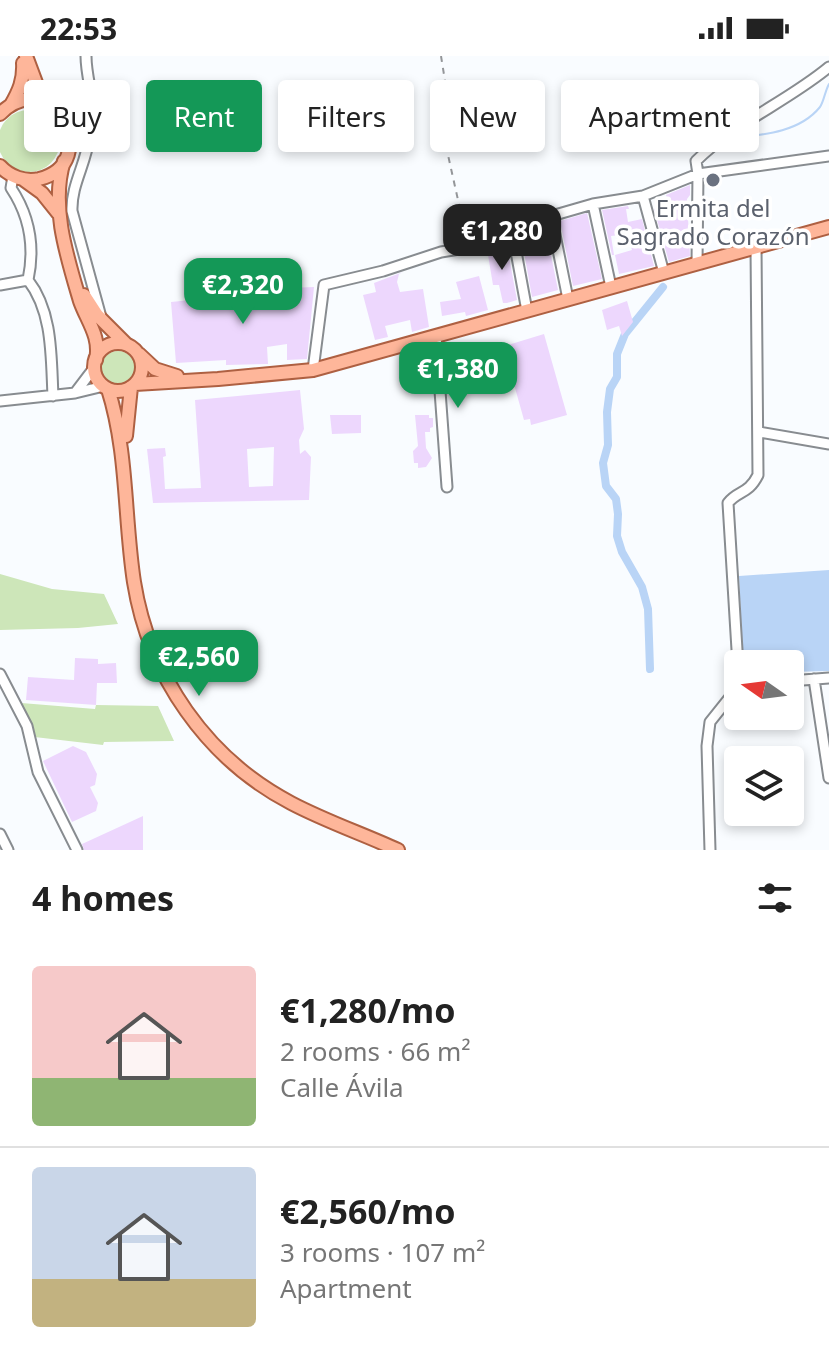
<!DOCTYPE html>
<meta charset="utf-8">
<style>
:root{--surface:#fff;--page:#f2f2f2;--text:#222;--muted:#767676;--line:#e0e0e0;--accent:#149857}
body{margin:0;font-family:"Noto Sans",sans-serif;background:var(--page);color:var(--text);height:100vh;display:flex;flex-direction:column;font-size:30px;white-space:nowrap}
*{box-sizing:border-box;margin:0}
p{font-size:26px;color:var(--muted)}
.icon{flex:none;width:44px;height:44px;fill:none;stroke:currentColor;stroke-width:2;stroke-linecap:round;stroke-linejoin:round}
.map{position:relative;height:794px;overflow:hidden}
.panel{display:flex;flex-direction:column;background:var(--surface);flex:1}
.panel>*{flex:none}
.top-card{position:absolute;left:24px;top:24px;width:782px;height:72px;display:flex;gap:16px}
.needle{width:52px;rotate:284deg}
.buttons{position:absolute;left:724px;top:594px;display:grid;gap:16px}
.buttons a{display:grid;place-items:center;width:80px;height:80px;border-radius:8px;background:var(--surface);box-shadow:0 4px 12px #0003;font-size:40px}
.price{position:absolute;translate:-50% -68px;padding:0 18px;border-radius:16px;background:var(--accent);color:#fff;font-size:26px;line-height:52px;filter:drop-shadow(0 2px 4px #0008)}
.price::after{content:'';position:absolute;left:50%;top:48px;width:24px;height:18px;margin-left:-12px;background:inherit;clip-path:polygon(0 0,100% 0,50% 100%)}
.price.active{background:#222;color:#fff}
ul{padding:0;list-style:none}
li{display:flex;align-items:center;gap:24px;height:200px;padding:0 32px}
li+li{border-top:2px solid var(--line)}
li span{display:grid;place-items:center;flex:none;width:224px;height:160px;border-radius:8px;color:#555}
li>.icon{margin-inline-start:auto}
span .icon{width:96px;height:96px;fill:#fffc;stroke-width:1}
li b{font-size:34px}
h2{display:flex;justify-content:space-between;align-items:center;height:96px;padding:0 32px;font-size:34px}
.chip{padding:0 28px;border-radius:8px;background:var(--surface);box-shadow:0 4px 12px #0003;font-size:28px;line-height:72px}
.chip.active{background:var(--accent);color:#fff}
.status{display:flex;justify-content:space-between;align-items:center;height:56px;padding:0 40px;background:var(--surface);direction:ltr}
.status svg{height:22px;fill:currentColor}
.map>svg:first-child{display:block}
</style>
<div class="status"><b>22:53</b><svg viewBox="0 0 49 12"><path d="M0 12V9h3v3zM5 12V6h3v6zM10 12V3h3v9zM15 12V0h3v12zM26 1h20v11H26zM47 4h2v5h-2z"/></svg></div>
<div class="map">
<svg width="829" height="794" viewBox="0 0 829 794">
<rect width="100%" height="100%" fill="#f9fcff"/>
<path fill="#cde6b9" d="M-2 85a31 31 0 1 1 62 0a31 31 0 1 1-62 0Z
M101 312a17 17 0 1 1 34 0a17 17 0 1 1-34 0Z
M 0,518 L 52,533 L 104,538 L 118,568 L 78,572 L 0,574 Z
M 9,646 L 95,653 L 96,649 L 158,650 L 174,685 L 104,686 L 103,689 L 26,680 Z"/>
<path fill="#b9d4f6" d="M 829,514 L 829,615 L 790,616 L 790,608 L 743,608 L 739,520 Z"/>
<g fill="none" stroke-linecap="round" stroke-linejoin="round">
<path stroke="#b9d4f6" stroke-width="2" d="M 732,82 C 761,79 799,77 820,51 C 824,45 825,35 829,28"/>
<path stroke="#b9d4f6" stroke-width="8" d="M 650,613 L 648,553 L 642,531 L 622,496 L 617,480 L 618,458 L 616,443 L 606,430 L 603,407 L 608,389 L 607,356 L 610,333 L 617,321 L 617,298 L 625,278 L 663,231"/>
</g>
<path fill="#edd7fd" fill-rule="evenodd" d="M 690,129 L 690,139 L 687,143 L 690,200 L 669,206 L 654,153 L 669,149 L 666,139 Z
M 628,150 L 629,153 L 626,153 L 628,166 L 642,163 L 654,210 L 619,218 L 615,199 L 632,194 L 627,178 L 611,180 L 614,199 L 612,199 L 602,154 Z
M 587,157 L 602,223 L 573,230 L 560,165 Z
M 545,170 L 558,234 L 532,241 L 521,179 Z
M 506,185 L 517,244 L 507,247 L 503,247 L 499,229 L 493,229 L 487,193 Z
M 403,216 L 399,218 L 397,226 L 400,236 L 423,233 L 429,271 L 412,276 L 410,264 L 385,270 L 388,281 L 375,284 L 363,239 L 376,236 L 374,227 Z
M 479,220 L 488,254 L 466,260 L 465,256 L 442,260 L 440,246 L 461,243 L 456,226 Z
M 263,231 L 264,233 L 314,231 L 307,303 L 287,304 L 287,288 L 267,291 L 268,308 L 226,309 L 226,304 L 176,307 L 171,246 L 221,241 L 226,236 Z
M 627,245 L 633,266 L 622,280 L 619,270 L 607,274 L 602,254 Z
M 544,278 L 567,359 L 531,369 L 530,363 L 524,364 L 506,300 L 512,299 L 508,289 Z
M 300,334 L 304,373 L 299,384 L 300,398 L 305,394 L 311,401 L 309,444 L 153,447 L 147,393 L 165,392 L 166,400 L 163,401 L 165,433 L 201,432 L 195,344 ZM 274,391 L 273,430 L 249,431 L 247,393 Z
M 330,359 L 361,359 L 361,377 L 332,378 Z
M 415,359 L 429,359 L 429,362 L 433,362 L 433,371 L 430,372 L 430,376 L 425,376 L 426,392 L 432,402 L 426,411 L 418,412 L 418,407 L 414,407 L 413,395 L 418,390 Z
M 75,602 L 98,603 L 98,608 L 116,607 L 117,627 L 97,627 L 96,649 L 26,644 L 28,621 L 74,624 Z
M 73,690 L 86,696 L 97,718 L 95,729 L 90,731 L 98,747 L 96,755 L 72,766 L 43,705 Z
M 143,760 L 143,794 L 84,794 L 82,788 Z"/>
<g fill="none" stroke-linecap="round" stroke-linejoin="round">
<g stroke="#888c90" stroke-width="13">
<path id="minor" d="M 86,0 C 86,17 91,33 93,50 C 93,60 91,72 89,82 C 86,108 71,129 72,155 L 101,261
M 68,72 L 91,64
M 643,140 L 664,217
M 593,148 L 611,231
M 551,159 L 568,243
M 512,174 L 527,255
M 697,208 L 698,118 L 696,105 C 734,67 787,46 829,11
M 28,224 C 53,256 51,301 53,340
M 0,229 L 28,224 C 35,191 29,159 11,132 L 13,120
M 436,280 L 447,431
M 313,314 L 324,229 L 383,215 L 441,196 L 472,191 L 534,165 L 593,148 L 643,140 L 698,118 L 829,100
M 75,337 L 94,312
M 0,345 L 75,337 L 104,330
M 759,376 L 829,388
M 738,610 L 728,447 C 738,434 748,439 758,419 L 756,191
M 0,618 L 27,670 L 38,716 L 77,794
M 814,623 L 829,722
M 790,625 L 829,622
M 0,778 L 8,794
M 710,794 L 707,690 L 710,666 L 738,631"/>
</g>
<g stroke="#ae6042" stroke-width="16">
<path id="major" d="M 26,0 L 38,32 L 49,49
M 11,49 C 19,35 24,24 23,7
M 0,58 C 50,7 105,107 39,123 C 25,126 10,121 0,110
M 64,105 C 50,149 67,201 80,245 C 87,265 101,281 96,304
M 24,124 L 42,137 L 58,157
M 84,239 L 97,259 L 126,288
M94 311a24 24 0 1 1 48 0a24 24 0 1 1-48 0Z
M 139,298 L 155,313 L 177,320
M 135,328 L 218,323 L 313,314 L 829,171
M 108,333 C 128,396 124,461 134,526 C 149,620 207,703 291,747 C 325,765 363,778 398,794
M 126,380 L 131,331"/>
</g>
<path stroke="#949699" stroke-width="2" stroke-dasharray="6 6" stroke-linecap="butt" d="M 441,0 L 450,56 L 440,63 L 462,162 L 470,185"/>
<use href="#minor" stroke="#fff" stroke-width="9"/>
<use href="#major" stroke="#feb69a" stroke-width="12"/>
</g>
<circle fill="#6b7280" stroke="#fff" stroke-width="3" cx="713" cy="124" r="8"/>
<g text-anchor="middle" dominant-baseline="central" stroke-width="7" stroke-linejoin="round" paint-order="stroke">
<g font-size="24" fill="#5b616d" stroke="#fff">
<text x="713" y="151">Ermita del<tspan x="713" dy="28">Sagrado Corazón</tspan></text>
</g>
</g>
</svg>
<div class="buttons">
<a><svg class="needle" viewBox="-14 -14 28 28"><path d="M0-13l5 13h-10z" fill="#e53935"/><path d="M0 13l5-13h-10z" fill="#767676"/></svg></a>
<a><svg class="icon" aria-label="layers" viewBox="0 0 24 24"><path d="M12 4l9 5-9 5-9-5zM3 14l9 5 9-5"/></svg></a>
</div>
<b class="price active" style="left:502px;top:216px">€1,280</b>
<b class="price" style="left:243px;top:270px">€2,320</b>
<b class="price" style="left:458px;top:354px">€1,380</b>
<b class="price" style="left:199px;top:642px">€2,560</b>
<div class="top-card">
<a class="chip">Buy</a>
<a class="chip active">Rent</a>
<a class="chip">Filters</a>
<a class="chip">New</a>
<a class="chip">Apartment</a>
</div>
</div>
<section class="panel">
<h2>4 homes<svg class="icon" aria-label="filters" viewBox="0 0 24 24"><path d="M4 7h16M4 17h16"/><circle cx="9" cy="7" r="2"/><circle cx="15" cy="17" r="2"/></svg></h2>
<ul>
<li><span style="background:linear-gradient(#f6c9c9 70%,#8fb573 0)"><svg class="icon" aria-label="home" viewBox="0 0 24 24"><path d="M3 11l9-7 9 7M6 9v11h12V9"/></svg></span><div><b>€1,280/mo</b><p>2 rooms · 66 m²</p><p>Calle Ávila</p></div></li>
<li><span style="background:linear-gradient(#c9d6e8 70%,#c2b280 0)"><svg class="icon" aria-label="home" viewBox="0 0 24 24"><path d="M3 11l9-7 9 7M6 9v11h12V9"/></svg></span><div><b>€2,560/mo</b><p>3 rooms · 107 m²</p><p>Apartment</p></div></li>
</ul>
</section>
